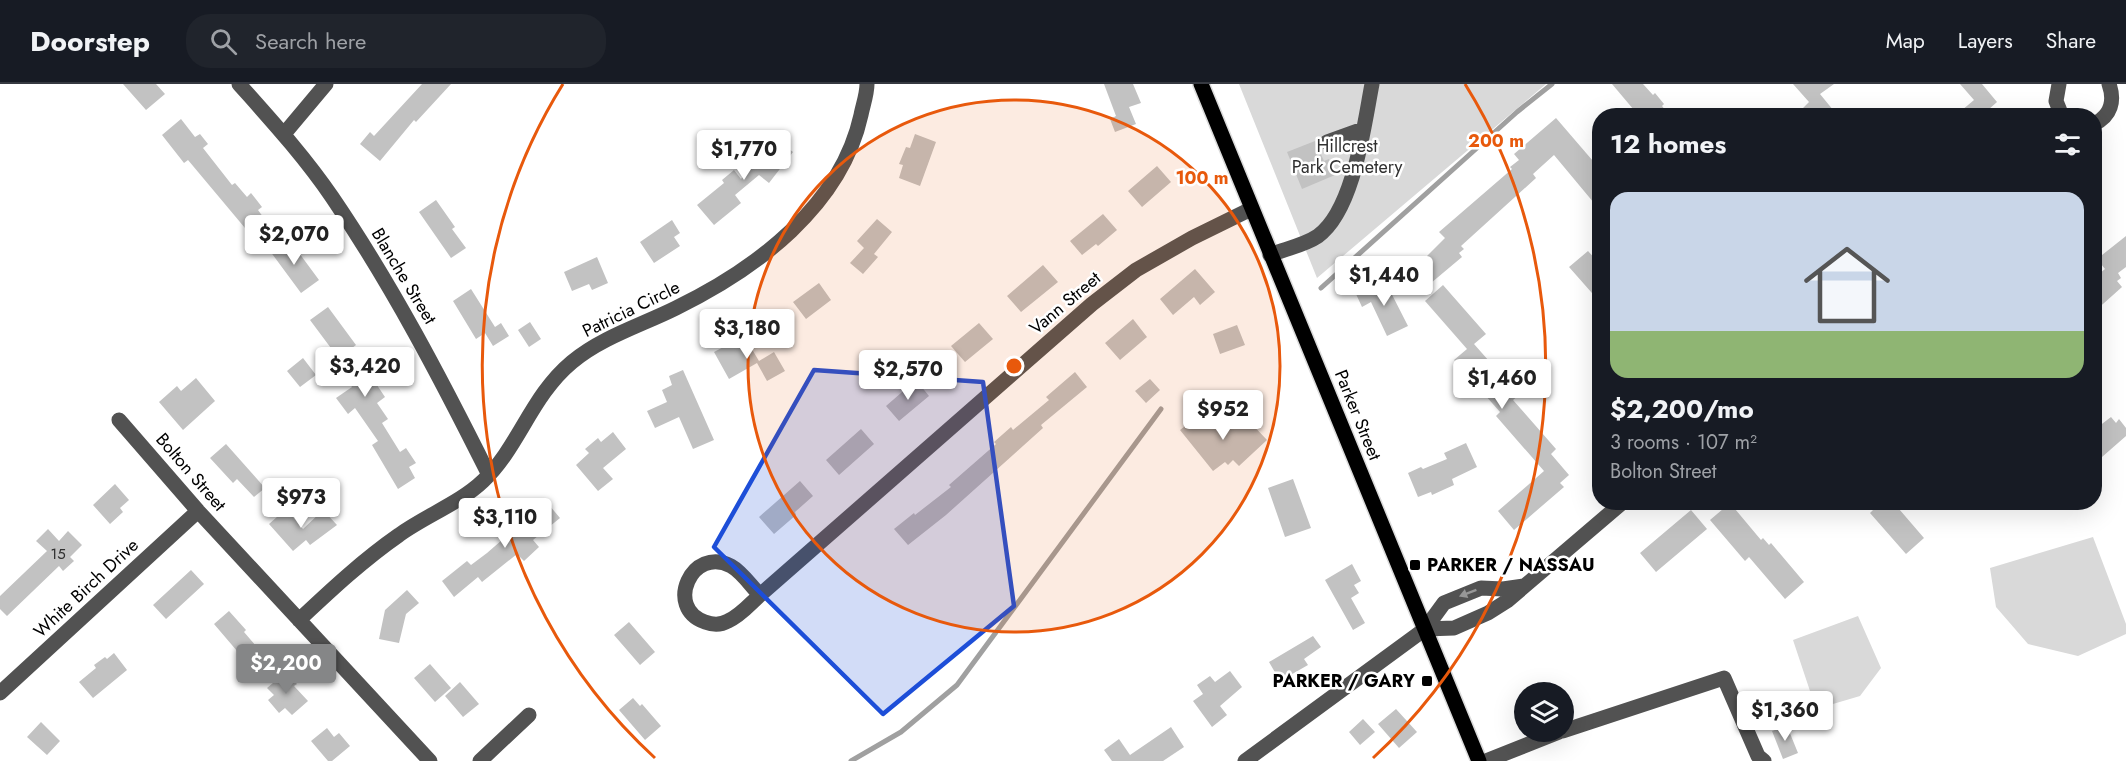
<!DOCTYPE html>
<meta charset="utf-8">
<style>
:root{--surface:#171b24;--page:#20242c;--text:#f1f3f6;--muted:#9ea1a6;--line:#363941;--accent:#858687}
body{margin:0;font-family:Jost,sans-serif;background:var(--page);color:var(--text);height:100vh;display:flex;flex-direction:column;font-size:22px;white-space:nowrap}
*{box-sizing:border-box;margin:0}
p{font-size:20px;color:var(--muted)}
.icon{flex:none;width:33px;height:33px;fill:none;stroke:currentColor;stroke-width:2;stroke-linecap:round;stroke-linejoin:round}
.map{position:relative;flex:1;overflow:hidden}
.side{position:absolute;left:1592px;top:24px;width:510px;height:402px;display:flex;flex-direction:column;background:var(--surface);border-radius:24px;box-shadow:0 6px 24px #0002}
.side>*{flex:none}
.controls{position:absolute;left:1514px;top:598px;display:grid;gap:12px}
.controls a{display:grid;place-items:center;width:60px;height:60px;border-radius:50%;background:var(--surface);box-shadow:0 6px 24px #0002;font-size:30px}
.price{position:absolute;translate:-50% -51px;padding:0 14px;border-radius:6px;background:#fff;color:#222;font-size:20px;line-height:39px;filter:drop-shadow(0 2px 3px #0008)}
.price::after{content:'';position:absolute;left:50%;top:36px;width:18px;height:14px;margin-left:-9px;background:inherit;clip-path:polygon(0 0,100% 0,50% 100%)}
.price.current{background:var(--accent);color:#fff}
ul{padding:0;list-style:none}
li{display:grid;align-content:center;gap:12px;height:318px;padding:0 18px}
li+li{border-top:2px solid var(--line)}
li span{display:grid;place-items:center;height:186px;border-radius:18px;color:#555}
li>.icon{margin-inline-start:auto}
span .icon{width:108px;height:108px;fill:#fffc;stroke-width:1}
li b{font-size:26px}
h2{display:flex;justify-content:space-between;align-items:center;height:72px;padding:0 18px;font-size:26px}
header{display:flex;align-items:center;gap:36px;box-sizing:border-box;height:84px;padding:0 30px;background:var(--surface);border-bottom:2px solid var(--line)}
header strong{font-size:28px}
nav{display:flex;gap:33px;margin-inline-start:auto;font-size:21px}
.search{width:420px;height:54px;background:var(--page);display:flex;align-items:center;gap:15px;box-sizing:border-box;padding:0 21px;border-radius:24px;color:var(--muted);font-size:22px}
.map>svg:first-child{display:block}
</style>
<header>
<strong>Doorstep</strong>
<div class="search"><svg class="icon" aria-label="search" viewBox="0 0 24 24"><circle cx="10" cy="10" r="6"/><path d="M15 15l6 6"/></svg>Search here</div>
<nav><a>Map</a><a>Layers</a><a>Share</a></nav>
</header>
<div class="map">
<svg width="2126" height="677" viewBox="0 0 2126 677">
<rect width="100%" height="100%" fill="#fff"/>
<path fill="#d9d9d9" d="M 1239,0 L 1546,0 L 1317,194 Z
M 2093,453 L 2126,540 L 2126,550 L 2078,572 L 2028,560 L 1996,523 L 1990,484 Z
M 1858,532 L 1881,584 L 1860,612 L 1816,625 L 1793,556 Z"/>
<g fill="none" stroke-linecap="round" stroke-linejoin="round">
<path stroke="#a0a0a0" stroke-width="5" d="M 1321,204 L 1517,28 L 1552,0
M 851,677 L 901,648 L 957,601 L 1161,325"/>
</g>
<path fill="#c2c2c2" d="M 123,0 L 156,0 L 165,10 L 146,26 Z
M 422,0 L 451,0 L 416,38 L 414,36 L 380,77 L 360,60 L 370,48 L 374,52 Z
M 1104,0 L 1133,0 L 1141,19 L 1129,23 L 1136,40 L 1115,48 L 1110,35 L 1116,32 Z
M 1612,0 L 1643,0 L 1653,11 L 1655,9 L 1664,20 L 1662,22 L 1670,32 L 1639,32 Z
M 1793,0 L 1834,0 L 1820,10 L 1838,32 L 1795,32 L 1809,18 Z
M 1960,0 L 1982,0 L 1997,18 L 1988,26 L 1992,32 L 1955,32 L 1974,16 Z
M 1556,34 L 1599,84 L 1599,125 L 1554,71 L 1533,90 L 1536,94 L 1461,162 L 1464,165 L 1459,169 L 1462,173 L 1431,199 L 1415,184 L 1445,154 L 1439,148 L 1512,85 L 1510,83 L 1519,76 L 1514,70 Z
M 181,35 L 195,53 L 200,50 L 208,60 L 203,64 L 232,101 L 235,99 L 247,113 L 251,109 L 262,123 L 258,126 L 266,137 L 250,150 L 188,76 L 184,79 L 162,51 Z
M 915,50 L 936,58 L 920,102 L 899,94 L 903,81 L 899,80 L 906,63 L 910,64 Z
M 773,53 L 793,68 L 769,99 L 759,91 L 735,111 L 741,119 L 714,141 L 697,121 L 724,99 L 722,96 L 734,86 L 741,95 Z
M 1315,57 L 1324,77 L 1329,75 L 1335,91 L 1302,105 L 1287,68 Z
M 1157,82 L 1171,98 L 1142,123 L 1128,107 Z
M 436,116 L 455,143 L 452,145 L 466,164 L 451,174 L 419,128 Z
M 1103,130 L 1117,146 L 1098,162 L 1096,160 L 1082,171 L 1070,157 Z
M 877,135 L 892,148 L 874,170 L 878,173 L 863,190 L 850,179 L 864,164 L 857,157 Z
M 672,136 L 680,149 L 674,153 L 680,162 L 654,179 L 640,158 Z
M 2126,152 L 2126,183 L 2118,189 L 2121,194 L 2117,197 L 2122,203 L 2094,228 L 2094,194 L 2105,185 L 2097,175 Z
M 288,154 L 319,196 L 301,209 L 270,167 Z
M 1588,167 L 1599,179 L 1599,217 L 1569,183 Z
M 597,173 L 608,199 L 592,206 L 589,200 L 572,207 L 564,188 Z
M 1043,181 L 1058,198 L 1021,228 L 1007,212 Z
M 1195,185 L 1215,208 L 1200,221 L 1194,213 L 1173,231 L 1160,215 Z
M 1384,195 L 1408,242 L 1387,252 L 1371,218 L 1362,223 L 1356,210 Z
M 819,199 L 831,216 L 806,235 L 793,218 Z
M 1443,201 L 1486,250 L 1474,260 L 1519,311 L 1513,316 L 1556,365 L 1551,370 L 1569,391 L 1560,399 L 1564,403 L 1514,446 L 1498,427 L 1544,387 L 1496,332 L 1500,328 L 1454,276 L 1467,265 L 1425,217 Z
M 471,205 L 495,243 L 501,239 L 509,252 L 493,262 L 485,249 L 476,255 L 453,217 Z
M 328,223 L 356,261 L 352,264 L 385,313 L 377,319 L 388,335 L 382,339 L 400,368 L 406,364 L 416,379 L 409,383 L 415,394 L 398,405 L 372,361 L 378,357 L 355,324 L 348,330 L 336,314 L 352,303 L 346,294 L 351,291 L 310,236 Z
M 1133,235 L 1147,253 L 1120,276 L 1105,259 Z
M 530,238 L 541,255 L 529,263 L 518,246 Z
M 979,239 L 993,255 L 965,278 L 951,262 Z
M 1237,241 L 1245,261 L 1220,270 L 1213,250 Z
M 744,252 L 759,277 L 774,268 L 785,287 L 767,297 L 757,279 L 729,295 L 714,268 Z
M 303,274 L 316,291 L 300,303 L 287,287 Z
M 683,286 L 714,356 L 693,365 L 679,333 L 655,344 L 647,327 L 667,318 L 662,306 L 672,301 L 669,292 Z
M 1075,288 L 1087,303 L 1041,341 L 1043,344 L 946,431 L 908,461 L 894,445 L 914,429 L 915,431 L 951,403 L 949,401 L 996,360 L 994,358 L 1011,343 L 1013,346 L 1049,316 L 1046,313 Z
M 196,294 L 215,317 L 183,346 L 159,318 L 177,302 L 181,307 Z
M 1150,295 L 1160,306 L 1146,319 L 1135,307 Z
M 916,296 L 929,312 L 899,337 L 886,322 Z
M 1202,329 L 1217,347 L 1232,333 L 1240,341 L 1247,335 L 1267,356 L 1239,382 L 1233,376 L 1228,381 L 1225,378 L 1213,387 L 1180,346 Z
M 2111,333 L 2116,339 L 2119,335 L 2126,344 L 2126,352 L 2094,380 L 2094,346 Z
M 861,345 L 874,360 L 839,391 L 826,376 Z
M 613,348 L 626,365 L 603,384 L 613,395 L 598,407 L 576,381 L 589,369 L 585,365 L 598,354 L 601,358 Z
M 1466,359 L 1477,383 L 1452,395 L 1454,401 L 1432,411 L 1431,408 L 1418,413 L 1408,389 L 1421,383 L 1423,385 L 1447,375 L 1444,369 Z
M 226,360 L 265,404 L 254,413 L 237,395 L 233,399 L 210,374 Z
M 1293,395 L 1311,444 L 1285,453 L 1268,404 Z
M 800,397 L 813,412 L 795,428 L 796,431 L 774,450 L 759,433 Z
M 115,400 L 129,416 L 120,424 L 123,428 L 110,440 L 93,421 Z
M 544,415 L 560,434 L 533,456 L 539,463 L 524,477 L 517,470 L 482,498 L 478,493 L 454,513 L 442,497 L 467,477 L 471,481 L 487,469 L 517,443 L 514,440 Z
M 1866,418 L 1893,418 L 1924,454 L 1906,470 L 1870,429 L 1873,426 Z
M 1730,419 L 1761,456 L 1763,454 L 1769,461 L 1771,459 L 1804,498 L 1785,515 L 1749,473 L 1745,477 L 1710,436 Z
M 286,425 L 303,445 L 323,426 L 337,441 L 310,461 L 306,456 L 293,467 L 269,440 Z
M 1691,426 L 1707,445 L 1656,488 L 1640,469 Z
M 48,445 L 59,457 L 68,447 L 82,461 L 70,473 L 74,477 L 63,487 L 59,482 L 7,532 L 0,525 L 0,512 L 47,467 L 36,457 Z
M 1352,480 L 1361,497 L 1354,501 L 1359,509 L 1351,514 L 1365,539 L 1353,546 L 1325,496 Z
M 191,486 L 204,500 L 166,535 L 153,521 Z
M 407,506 L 419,519 L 406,530 L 399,559 L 379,555 L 385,526 Z
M 229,527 L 246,546 L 244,548 L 256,562 L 243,574 L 214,540 Z
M 629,538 L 655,568 L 640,581 L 614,551 Z
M 1313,552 L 1321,563 L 1304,575 L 1308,581 L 1280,597 L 1269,578 Z
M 114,569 L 127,586 L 93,614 L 79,598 L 96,584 L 94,581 L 105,573 L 107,575 Z
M 430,580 L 451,604 L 435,618 L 414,594 Z
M 1230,587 L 1242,603 L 1220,622 L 1227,631 L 1212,643 L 1193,617 L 1203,610 L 1197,601 L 1210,592 L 1215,598 Z
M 286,588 L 297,600 L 294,602 L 308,617 L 292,631 L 285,624 L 279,629 L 268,616 L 274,611 L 267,604 Z
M 460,598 L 479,620 L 463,633 L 445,612 Z
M 633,614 L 640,622 L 642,620 L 661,642 L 645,656 L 619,626 Z
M 1396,625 L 1417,648 L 1399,664 L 1378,640 Z
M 1363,635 L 1375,648 L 1360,661 L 1349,648 Z
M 41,638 L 60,657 L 47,671 L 27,653 Z
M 1787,642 L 1798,669 L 1783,675 L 1772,647 Z
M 1171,643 L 1184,663 L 1163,677 L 1112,677 L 1104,666 L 1119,655 L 1130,671 Z
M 327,644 L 334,653 L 339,649 L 350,662 L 332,677 L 328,677 L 311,657 Z"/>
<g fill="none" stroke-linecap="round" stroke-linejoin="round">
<g stroke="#dbdbdb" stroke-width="18">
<path id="major" d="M 1201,0 L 1479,677"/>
</g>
<path stroke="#525252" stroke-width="15" d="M 239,0 C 271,36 304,72 332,113 C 392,201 441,295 489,391
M 2059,0 L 2056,17 L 2062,32
M 2094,40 C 2111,32 2115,17 2109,0
M 284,50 L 326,0
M 1327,58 L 1363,45
M 1270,171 C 1285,165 1305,161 1318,152 C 1354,126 1364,41 1372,0
M 119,336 L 198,427 L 430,677
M 760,511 C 751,502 742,488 731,482 C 692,461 664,524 705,538 C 713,541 721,541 728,537 C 740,532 750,520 760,511 L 1092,220 L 1136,186 L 1192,154 L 1251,125
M 299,536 C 331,506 363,476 399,451 C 425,432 460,419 483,397 C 519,363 531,312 572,278 C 602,253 642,241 676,224 C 756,185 841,122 861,31 C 863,21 867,10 867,0
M 1425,545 L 1454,544 L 1488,529 L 1507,517 L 1623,418
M 0,609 L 198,427
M 1563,647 L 1724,594 L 1758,672 L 1764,677
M 480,677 L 529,631
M 1245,677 L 1425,545 L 1444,519 L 1481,504 L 1503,505 L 1524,502
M 1486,677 L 1559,648"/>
<use href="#major" stroke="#000" stroke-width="15"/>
</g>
<defs><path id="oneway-solid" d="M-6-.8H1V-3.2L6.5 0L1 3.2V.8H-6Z" transform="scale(1.5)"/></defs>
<use fill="#979797" href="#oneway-solid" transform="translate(1468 509) rotate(159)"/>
<path fill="#1d4ed8" fill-opacity="0.2" stroke="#1d4ed8" stroke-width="4.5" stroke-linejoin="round" d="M 814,286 L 983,298 L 1014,522 L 883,630 L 714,463 Z"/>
<circle cx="1014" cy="282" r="266" fill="#e8590c" fill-opacity=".12"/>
<g fill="none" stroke="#e8590c" stroke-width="3">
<circle cx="1014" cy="282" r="266"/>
<path d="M655 674A532 532 0 0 1 563 0M1465 0A532 532 0 0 1 1373 674"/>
</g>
<g fill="#000" stroke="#fff" stroke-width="2">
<rect x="1409" y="475" width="12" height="12" rx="3"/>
<rect x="1421" y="591" width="12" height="12" rx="3"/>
</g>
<g text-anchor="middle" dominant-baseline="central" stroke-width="5" stroke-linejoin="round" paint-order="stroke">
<g font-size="15" fill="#303030">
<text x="58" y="470">15</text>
</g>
<g font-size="18" fill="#303030" stroke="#fff">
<text x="1347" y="62">Hillcrest<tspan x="1347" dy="21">Park Cemetery</tspan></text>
</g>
<g font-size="18" fill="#000" stroke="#fff">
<text transform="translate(404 192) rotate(59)">Blanche Street</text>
<text transform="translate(1065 219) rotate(-40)">Vann Street</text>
<text transform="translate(631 225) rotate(-26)">Patricia Circle</text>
<text transform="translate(1358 331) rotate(68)">Parker Street</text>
<text transform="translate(191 388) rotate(49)">Bolton Street</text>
<text transform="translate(86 504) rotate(-43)">White Birch Drive</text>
</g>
<g font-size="18" font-weight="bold" fill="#000" stroke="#fff" text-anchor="start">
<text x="1427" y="481">PARKER / NASSAU</text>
<text x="1415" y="597" text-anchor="end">PARKER / GARY</text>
</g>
</g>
<circle cx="1014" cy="282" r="9" fill="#e8590c" stroke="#fff" stroke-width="3"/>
<g font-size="18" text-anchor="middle" font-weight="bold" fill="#e8590c" stroke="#fff" stroke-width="5" stroke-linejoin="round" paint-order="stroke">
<text x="1496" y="63">200 m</text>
<text x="1202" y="100">100 m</text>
</g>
</svg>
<div class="controls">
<a><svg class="icon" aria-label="layers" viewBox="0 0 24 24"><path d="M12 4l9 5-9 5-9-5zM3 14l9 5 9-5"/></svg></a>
</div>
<b class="price" style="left:744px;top:97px">$1,770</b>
<b class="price" style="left:294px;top:182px">$2,070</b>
<b class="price" style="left:1384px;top:223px">$1,440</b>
<b class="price" style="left:747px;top:276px">$3,180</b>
<b class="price" style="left:365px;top:314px">$3,420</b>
<b class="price" style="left:908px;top:317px">$2,570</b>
<b class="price" style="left:1502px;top:326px">$1,460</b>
<b class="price" style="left:1223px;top:357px">$952</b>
<b class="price" style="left:301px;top:445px">$973</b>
<b class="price" style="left:505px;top:465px">$3,110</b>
<b class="price current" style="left:286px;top:611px">$2,200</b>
<b class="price" style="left:1785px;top:658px">$1,360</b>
<section class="side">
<h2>12 homes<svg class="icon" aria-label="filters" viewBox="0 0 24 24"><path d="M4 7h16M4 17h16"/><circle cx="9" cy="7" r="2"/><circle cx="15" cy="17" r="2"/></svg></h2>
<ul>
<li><span style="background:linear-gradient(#c9d6e8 75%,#8fb573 0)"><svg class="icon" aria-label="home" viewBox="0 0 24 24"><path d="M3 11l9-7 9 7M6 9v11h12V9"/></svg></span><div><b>$2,200/mo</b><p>3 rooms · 107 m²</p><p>Bolton Street</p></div></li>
</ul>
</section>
</div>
